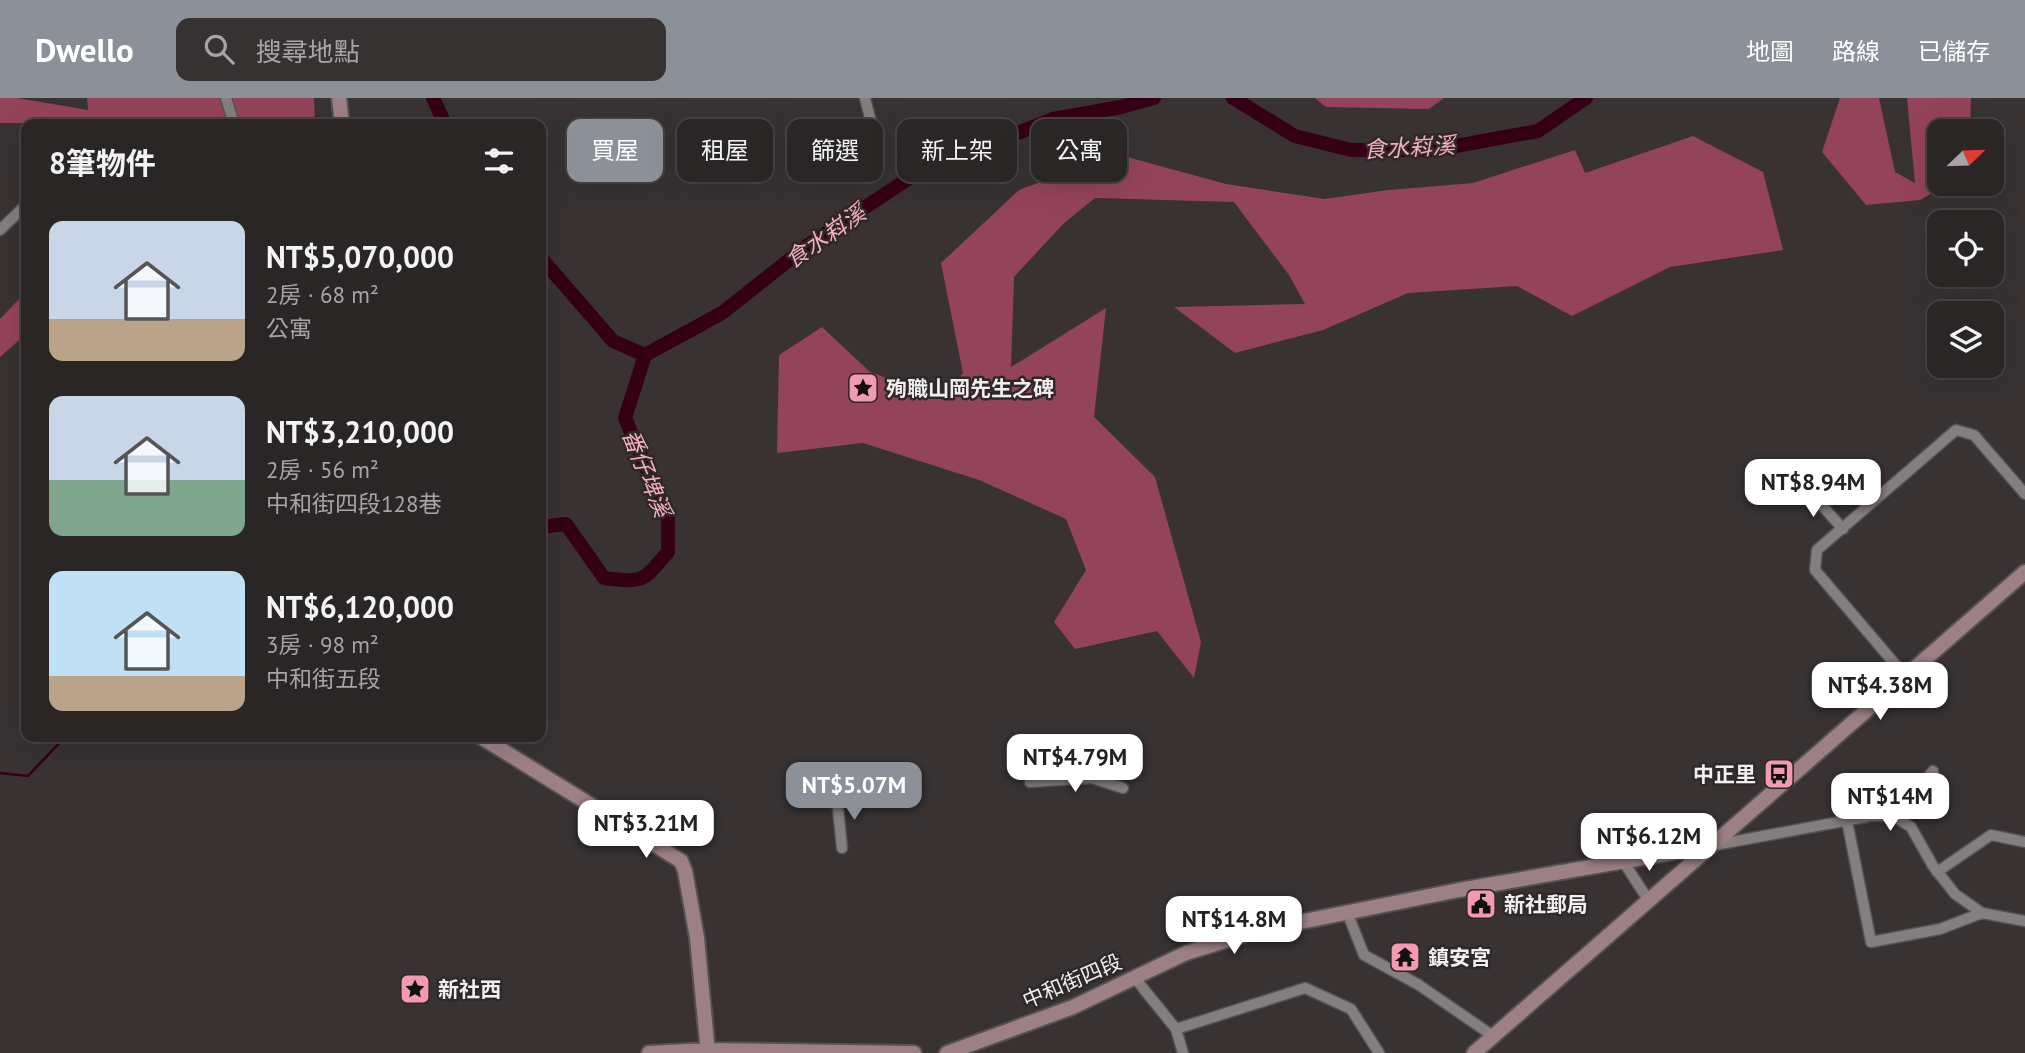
<!DOCTYPE html>
<html lang="zh-TW">
<meta charset="utf-8">
<style>
:root{--surface:#2a2626;--page:#363232;--text:#f1f3f6;--muted:#a5a5a7;--line:#464343;--accent:#8c9099}
body{margin:0;font-family:"PT Sans","Noto Sans TC",sans-serif;background:var(--page);color:var(--text);height:100vh;display:flex;flex-direction:column;font-size:26px;white-space:nowrap}
*{box-sizing:border-box;margin:0}
p{font-size:23px;color:var(--muted)}
.icon{flex:none;width:38px;height:38px;fill:none;stroke:currentColor;stroke-width:2;stroke-linecap:round;stroke-linejoin:round}
.map{position:relative;flex:1;overflow:hidden}
.side{position:absolute;left:21px;top:21px;width:525px;height:623px;display:flex;flex-direction:column;background:var(--surface);border-radius:14px;box-shadow:0 7px 28px #0002,0 0 0 2px var(--line)}
.side>*{flex:none}
.guide{position:absolute;left:567px;top:21px;width:665px;height:63px;display:flex;gap:14px}
.needle{width:46px;rotate:67deg}
.tools{position:absolute;left:1927px;top:21px;display:grid;gap:14px}
.tools a{display:grid;place-items:center;width:77px;height:77px;border-radius:14px;background:var(--surface);box-shadow:0 7px 28px #0002,0 0 0 2px var(--line);font-size:35px}
.price{position:absolute;translate:-50% -60px;padding:0 16px;border-radius:14px;background:#fff;color:#222;font-size:23px;line-height:46px;filter:drop-shadow(0 2px 4px #0008)}
.price::after{content:'';position:absolute;left:50%;top:42px;width:21px;height:16px;margin-left:-10px;background:inherit;clip-path:polygon(0 0,100% 0,50% 100%)}
.price.current{background:var(--accent);color:#fff}
ul{padding:0;list-style:none}
li{display:flex;align-items:center;gap:21px;height:175px;padding:0 28px}
li span{display:grid;place-items:center;flex:none;width:196px;height:140px;border-radius:14px;color:#555}
li>.icon{margin-inline-start:auto}
span .icon{width:84px;height:84px;fill:#fffc;stroke-width:1}
li b{font-size:30px}
h2{display:flex;justify-content:space-between;align-items:center;height:84px;padding:0 28px;font-size:30px}
.tag{padding:0 24px;border-radius:14px;background:var(--surface);box-shadow:0 7px 28px #0002,0 0 0 2px var(--line);font-size:24px;line-height:63px}
.tag.current{background:var(--accent);color:#fff}
header{display:flex;align-items:center;gap:42px;box-sizing:border-box;height:98px;padding:0 35px;background:var(--accent);color:#fff}
header strong{font-size:33px}
nav{display:flex;gap:38px;margin-inline-start:auto;font-size:24px}
.search{width:490px;height:63px;background:var(--page);display:flex;align-items:center;gap:18px;box-sizing:border-box;padding:0 24px;border-radius:14px;color:var(--muted);font-size:26px}
.map>svg:first-child{display:block}
</style>
<header>
<strong>Dwello</strong>
<div class="search"><svg class="icon" aria-label="search" viewBox="0 0 24 24"><circle cx="10" cy="10" r="6"/><path d="M15 15l6 6"/></svg>搜尋地點</div>
<nav><a>地圖</a><a>路線</a><a>已儲存</a></nav>
</header>
<div class="map">
<svg width="2025" height="955" viewBox="0 0 2025 955">
<rect width="100%" height="100%" fill="#383233"/>
<path fill="#94445a" d="M 0,0 L 17,0 L 88,12 L 87,0 L 314,0 L 315,26 L 0,25 Z
M 1315,0 L 1444,0 L 1429,11 L 1326,9 Z
M 1840,0 L 1879,0 L 1895,74 L 1915,85 L 1907,0 L 1971,0 L 1970,33 L 1939,33 L 1939,86 L 1947,86 L 1920,102 L 1866,107 L 1822,54 Z
M 1693,38 L 1763,74 L 1783,152 L 1670,169 L 1572,218 L 1517,188 L 1408,195 L 1323,232 L 1235,255 L 1174,209 L 1305,206 L 1289,177 L 1234,104 L 1095,100 L 1063,126 L 1014,179 L 1011,269 L 1106,210 L 1094,319 L 1155,379 L 1201,544 L 1194,580 L 1157,533 L 1075,551 L 1054,524 L 1086,472 L 1066,421 L 979,382 L 863,345 L 777,355 L 779,257 L 822,229 L 870,274 L 942,300 L 963,275 L 941,165 L 1019,92 L 1116,56 L 1226,86 L 1324,101 L 1389,92 L 1473,85 L 1575,52 L 1585,75 Z
M 26,194 L 26,236 L 0,259 L 0,221 Z"/>
<g fill="none" stroke-linecap="round" stroke-linejoin="round">
<path stroke="#350013" stroke-width="2.5" d="M 0,675 L 28,678 L 65,639"/>
<path stroke="#350013" stroke-width="14" d="M 433,0 L 445,26
M 1233,0 L 1295,38 L 1351,52 L 1434,52 L 1538,33 L 1586,0
M 541,160 L 613,243 L 645,257 L 722,215 L 808,147 L 917,75 L 1053,21 L 1121,9 L 1154,0
M 541,429 L 566,426 L 604,480 C 644,485 642,484 668,454 L 668,422 L 625,320 L 645,257"/>
<g stroke="#565152" stroke-width="13">
<path id="street" d="M 226,0 L 234,26
M 865,0 L 875,40 L 872,53
M 0,132 L 26,107
M 1807,391 L 1843,431
M 1906,579 L 1815,472 L 1817,452 L 1956,332 L 1974,337 L 2025,396
M 1030,684 L 1092,680 L 1123,690
M 837,701 L 842,750
M 1893,718 L 1933,673
M 1847,723 L 1871,844 L 1940,831 L 1982,815
M 1715,747 L 1871,718 L 1893,718 L 1911,729 L 1933,768 L 1955,796 L 1982,815 L 2025,823
M 1623,763 L 1649,803
M 1937,774 L 1991,737 L 2025,744
M 1347,814 L 1364,857 L 1419,887 L 1493,938
M 1134,879 L 1176,931 L 1183,955
M 1176,931 L 1305,890 L 1351,911 L 1379,955"/>
</g>
<g stroke="#565152" stroke-width="18">
<path id="secondary" d="M 339,0 L 342,26
M 481,639 L 681,763 L 685,773 L 697,840 L 708,955
M 649,955 L 707,952 L 914,955
M 947,955 L 1073,909 L 1186,855 L 1260,832 L 1459,792 L 1711,748
M 1474,955 L 2025,474"/>
</g>
<use href="#street" stroke="#857e7f" stroke-width="10"/>
<use href="#secondary" stroke="#9c8086" stroke-width="14"/>
</g>
<defs>
<g id="sight-square" transform="scale(1.575)"><rect x="-9" y="-9" width="18" height="18" rx="4" fill="#f29aaf" stroke="#2e2829"/><path d="M0-6L1.8-2.2L6-1.7L2.9 1.2L3.7 5.4L0 3.3L-3.7 5.4L-2.9 1.2L-6-1.7L-1.8-2.2Z" fill="#111"/></g>
<g id="bus-square" transform="scale(1.575)"><rect x="-9" y="-9" width="18" height="18" rx="4" fill="#f29aaf" stroke="#2e2829"/><path d="M-5-6H5V4H4V6H2V4H-2V6H-4V4H-5ZM-3.5-4V0h7V-4ZM-3.5 1.2v1.5H-2V1.2ZM2 1.2v1.5H3.5V1.2Z" fill="#111"/></g>
<g id="civic-square" transform="scale(1.575)"><rect x="-9" y="-9" width="18" height="18" rx="4" fill="#f29aaf" stroke="#2e2829"/><path d="M-.6-6.5H3V-4.5H.6V-3L4-1V1h2V6H-6V1h2V-1L-.6-3ZM-1.2 2.5V6h2.4V2.5Z" fill="#111"/></g>
<g id="temple-square" transform="scale(1.575)"><rect x="-9" y="-9" width="18" height="18" rx="4" fill="#f29aaf" stroke="#2e2829"/><path d="M0-6L5-2H3V0L6.5 2.5H4V6H1.5V3h-3V6H-4V2.5H-6.5L-3 0V-2H-5Z" fill="#111"/></g>
</defs>
<g fill-rule="evenodd">
<use href="#sight-square" x="863" y="290"/>
<use href="#bus-square" x="1779" y="676"/>
<use href="#civic-square" x="1481" y="806"/>
<use href="#temple-square" x="1405" y="859"/>
<use href="#sight-square" x="415" y="891"/>
</g>
<g text-anchor="middle" dominant-baseline="central" stroke-width="5" stroke-linejoin="round" paint-order="stroke">
<g font-size="21" font-weight="bold" fill="#f2eeef" stroke="#2e2829" text-anchor="start">
<text x="886" y="290">殉職山岡先生之碑</text>
<text x="1756" y="676" text-anchor="end">中正里</text>
<text x="1504" y="806">新社郵局</text>
<text x="1428" y="859">鎮安宮</text>
<text x="438" y="891">新社西</text>
</g>
<g font-size="21" fill="#f2eeef" stroke="#2e2829">
<text transform="translate(1072 883) rotate(-23)">中和街四段</text>
</g>
<g font-size="23" font-style="italic" fill="#f4aebe" stroke="#2e2829">
<text transform="translate(1409 49) rotate(-3)">食水嵙溪</text>
<text transform="translate(825 138) rotate(-35)">食水嵙溪</text>
<text transform="translate(647 375) rotate(68)">番仔埤溪</text>
</g>
</g>
</svg>
<div class="tools">
<a><svg class="needle" viewBox="-14 -14 28 28"><path d="M0-13l5 13h-10z" fill="#e53935"/><path d="M0 13l5-13h-10z" fill="#a5a5a7"/></svg></a>
<a><svg class="icon" aria-label="locate" viewBox="0 0 24 24"><circle cx="12" cy="12" r="6"/><path d="M12 2v4M12 18v4M2 12h4M18 12h4"/></svg></a>
<a><svg class="icon" aria-label="layers" viewBox="0 0 24 24"><path d="M12 4l9 5-9 5-9-5zM3 14l9 5 9-5"/></svg></a>
</div>
<b class="price" style="left:1813px;top:421px">NT$8.94M</b>
<b class="price" style="left:1880px;top:624px">NT$4.38M</b>
<b class="price" style="left:1075px;top:696px">NT$4.79M</b>
<b class="price current" style="left:854px;top:724px">NT$5.07M</b>
<b class="price" style="left:1890px;top:735px">NT$14M</b>
<b class="price" style="left:646px;top:762px">NT$3.21M</b>
<b class="price" style="left:1649px;top:775px">NT$6.12M</b>
<b class="price" style="left:1234px;top:858px">NT$14.8M</b>
<div class="guide">
<a class="tag current">買屋</a>
<a class="tag">租屋</a>
<a class="tag">篩選</a>
<a class="tag">新上架</a>
<a class="tag">公寓</a>
</div>
<section class="side">
<h2>8筆物件<svg class="icon" aria-label="filters" viewBox="0 0 24 24"><path d="M4 7h16M4 17h16"/><circle cx="9" cy="7" r="2"/><circle cx="15" cy="17" r="2"/></svg></h2>
<ul>
<li><span style="background:linear-gradient(#c9d6e8 70%,#b9a48a 0)"><svg class="icon" aria-label="home" viewBox="0 0 24 24"><path d="M3 11l9-7 9 7M6 9v11h12V9"/></svg></span><div><b>NT$5,070,000</b><p>2房 · 68 m²</p><p>公寓</p></div></li>
<li><span style="background:linear-gradient(#c9d6e8 60%,#7fa58c 0)"><svg class="icon" aria-label="home" viewBox="0 0 24 24"><path d="M3 11l9-7 9 7M6 9v11h12V9"/></svg></span><div><b>NT$3,210,000</b><p>2房 · 56 m²</p><p>中和街四段128巷</p></div></li>
<li><span style="background:linear-gradient(#bfe0f5 75%,#b9a48a 0)"><svg class="icon" aria-label="home" viewBox="0 0 24 24"><path d="M3 11l9-7 9 7M6 9v11h12V9"/></svg></span><div><b>NT$6,120,000</b><p>3房 · 98 m²</p><p>中和街五段</p></div></li>
</ul>
</section>
</div>
